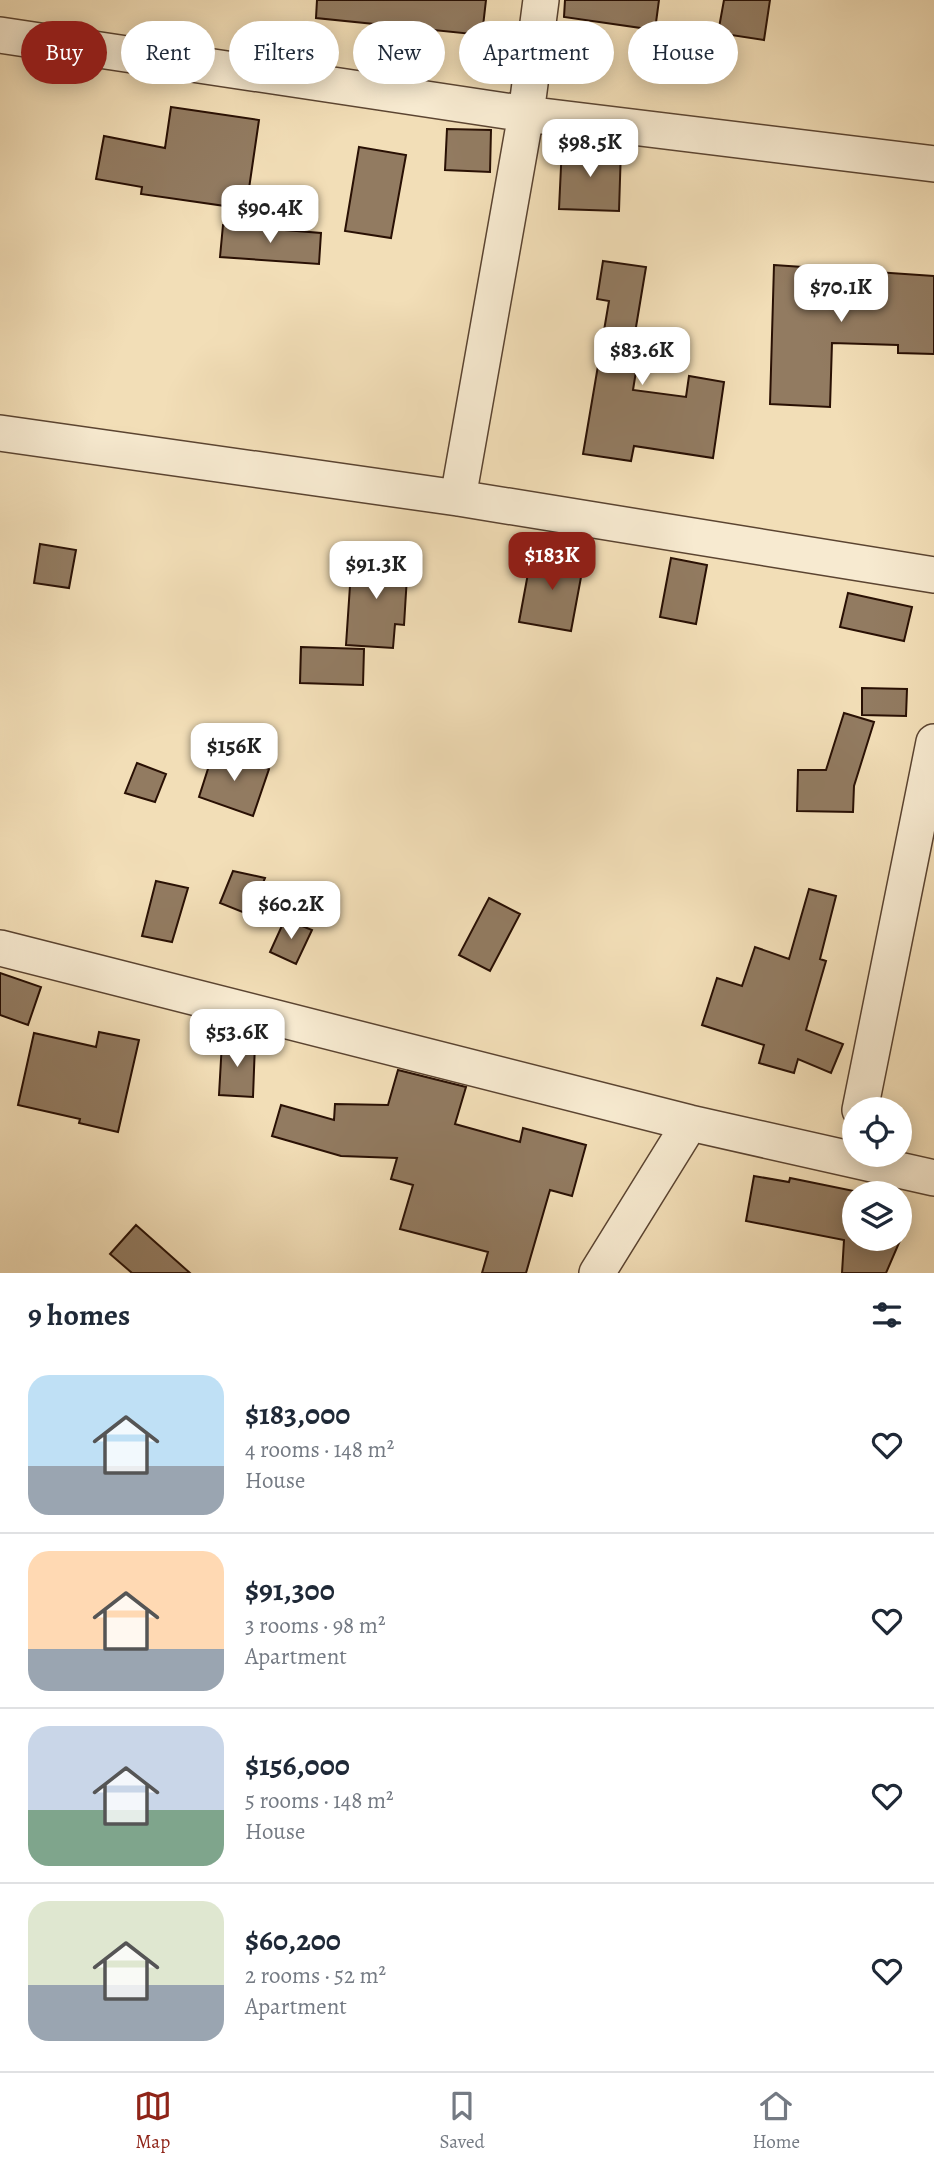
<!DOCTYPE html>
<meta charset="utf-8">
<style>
:root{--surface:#fff;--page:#f2f2f3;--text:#1f2937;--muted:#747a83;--line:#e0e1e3;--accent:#8f2418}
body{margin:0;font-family:Alegreya,serif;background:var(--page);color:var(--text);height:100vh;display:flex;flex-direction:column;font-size:26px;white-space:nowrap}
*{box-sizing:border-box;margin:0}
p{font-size:23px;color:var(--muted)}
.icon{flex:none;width:38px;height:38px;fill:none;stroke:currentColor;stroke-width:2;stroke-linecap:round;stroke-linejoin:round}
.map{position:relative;height:1273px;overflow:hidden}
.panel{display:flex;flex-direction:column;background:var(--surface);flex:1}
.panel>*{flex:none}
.banner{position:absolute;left:21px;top:21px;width:892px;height:63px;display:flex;gap:14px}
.fabs{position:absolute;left:842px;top:1097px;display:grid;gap:14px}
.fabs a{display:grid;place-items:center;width:70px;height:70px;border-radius:50%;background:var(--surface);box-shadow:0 4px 18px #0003;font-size:35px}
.price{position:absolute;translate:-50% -60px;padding:0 16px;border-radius:14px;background:#fff;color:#222;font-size:23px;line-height:46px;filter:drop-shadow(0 2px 4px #0008)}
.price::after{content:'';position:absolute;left:50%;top:42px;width:21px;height:16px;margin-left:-10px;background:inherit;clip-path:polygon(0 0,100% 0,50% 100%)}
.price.selected{background:var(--accent);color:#fff}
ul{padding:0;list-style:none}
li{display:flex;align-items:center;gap:21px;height:175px;padding:0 28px}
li+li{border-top:2px solid var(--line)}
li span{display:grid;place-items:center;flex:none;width:196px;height:140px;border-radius:21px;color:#555}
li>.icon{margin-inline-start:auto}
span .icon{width:84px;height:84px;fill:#fffc;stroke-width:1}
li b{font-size:30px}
h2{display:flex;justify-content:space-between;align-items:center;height:84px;padding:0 28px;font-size:30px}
.pill{padding:0 24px;border-radius:32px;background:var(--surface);box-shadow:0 4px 18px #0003;font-size:24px;line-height:63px}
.pill.selected{background:var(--accent);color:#fff}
.tab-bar{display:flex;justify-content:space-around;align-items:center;height:98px;border-top:2px solid var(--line);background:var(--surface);font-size:19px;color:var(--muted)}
.tab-bar a{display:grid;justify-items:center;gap:4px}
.tab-bar .selected{color:var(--accent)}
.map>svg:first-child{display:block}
</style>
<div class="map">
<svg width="934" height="1273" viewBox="0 0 934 1273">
<rect width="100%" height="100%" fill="#f2deb7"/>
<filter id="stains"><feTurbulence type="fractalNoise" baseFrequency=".00286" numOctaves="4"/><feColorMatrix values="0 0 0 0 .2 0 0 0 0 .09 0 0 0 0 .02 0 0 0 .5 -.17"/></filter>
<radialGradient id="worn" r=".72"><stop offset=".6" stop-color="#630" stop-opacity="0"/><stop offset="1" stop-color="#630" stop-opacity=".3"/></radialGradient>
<path fill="#927b61" stroke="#291004" stroke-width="2" d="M 317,0 L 486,0 L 482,35 L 316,18 Z
M 565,0 L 659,0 L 655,30 L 564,17 Z
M 724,0 L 770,0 L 764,40 L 718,33 Z
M 171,107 L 259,120 L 246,209 L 141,194 L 142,187 L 96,179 L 104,136 L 165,148 Z
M 447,129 L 491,130 L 490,172 L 445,170 Z
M 562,146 L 621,148 L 619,211 L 559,209 Z
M 359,147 L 406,155 L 391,238 L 345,231 Z
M 223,225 L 321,233 L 319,264 L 220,257 Z
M 603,261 L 646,267 L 635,333 L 642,334 L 633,390 L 686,397 L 689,376 L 724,382 L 713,458 L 634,446 L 631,461 L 583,454 L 609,301 L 597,299 Z
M 774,265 L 934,276 L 934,354 L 898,353 L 898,345 L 832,343 L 830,407 L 770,404 Z
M 40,544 L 76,550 L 69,588 L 34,583 Z
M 532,552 L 584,561 L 571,631 L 519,622 Z
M 352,556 L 408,560 L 404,625 L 395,624 L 393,648 L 346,645 Z
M 671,558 L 707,565 L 696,624 L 660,617 Z
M 848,593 L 912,607 L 904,641 L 840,627 Z
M 301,647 L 364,649 L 363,685 L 300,683 Z
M 862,688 L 907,689 L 906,716 L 862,715 Z
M 844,713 L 874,722 L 854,786 L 853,812 L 797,811 L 798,770 L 826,770 Z
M 214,750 L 269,769 L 253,816 L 199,797 Z
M 137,763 L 166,774 L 155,802 L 125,793 Z
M 233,871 L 265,878 L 250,915 L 220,903 Z
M 156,881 L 188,888 L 172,942 L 142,936 Z
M 809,889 L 836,896 L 820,959 L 826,961 L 806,1030 L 843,1044 L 831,1073 L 798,1059 L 794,1073 L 759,1063 L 764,1045 L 702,1025 L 717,978 L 742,986 L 755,947 L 789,959 Z
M 489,898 L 520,914 L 490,971 L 459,955 Z
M 285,919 L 312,930 L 296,964 L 270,952 Z
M 0,973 L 41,987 L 28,1025 L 0,1015 Z
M 99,1032 L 139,1040 L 118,1132 L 79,1123 L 80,1119 L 18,1105 L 34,1033 L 96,1047 Z
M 222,1042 L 255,1043 L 253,1097 L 219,1095 Z
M 398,1070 L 466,1087 L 455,1124 L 520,1142 L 523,1128 L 586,1145 L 572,1196 L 550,1190 L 526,1273 L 482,1273 L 488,1252 L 400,1229 L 413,1185 L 391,1179 L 397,1158 L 341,1156 L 272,1136 L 281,1105 L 334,1120 L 335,1104 L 388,1105 Z
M 754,1176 L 789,1182 L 790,1178 L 854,1191 L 854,1239 L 900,1239 L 900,1219 L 908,1222 L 886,1273 L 842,1273 L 844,1240 L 746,1221 Z
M 136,1225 L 190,1273 L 132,1273 L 110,1254 Z"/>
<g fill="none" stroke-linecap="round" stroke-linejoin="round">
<g stroke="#5b4431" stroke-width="38">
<path id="street" d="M 0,35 L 526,114 L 934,164
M 0,433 L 458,498 L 934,575
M 458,498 L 526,114 L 541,0
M 0,948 L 690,1123 L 934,1178
M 860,1110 L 934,742
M 597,1273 L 690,1123"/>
</g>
<use href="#street" stroke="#f7ead0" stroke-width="35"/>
</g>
<rect width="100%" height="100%" filter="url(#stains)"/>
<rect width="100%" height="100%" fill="url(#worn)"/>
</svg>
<div class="fabs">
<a><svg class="icon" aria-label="locate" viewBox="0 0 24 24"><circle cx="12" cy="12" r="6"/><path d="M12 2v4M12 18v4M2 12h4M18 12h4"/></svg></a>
<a><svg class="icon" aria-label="layers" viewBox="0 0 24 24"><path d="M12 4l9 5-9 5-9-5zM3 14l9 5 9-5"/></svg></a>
</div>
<b class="price" style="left:590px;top:179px">$98.5K</b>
<b class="price" style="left:270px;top:245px">$90.4K</b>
<b class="price" style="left:841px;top:324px">$70.1K</b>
<b class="price" style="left:642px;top:387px">$83.6K</b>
<b class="price selected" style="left:552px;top:592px">$183K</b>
<b class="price" style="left:376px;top:601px">$91.3K</b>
<b class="price" style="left:234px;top:783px">$156K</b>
<b class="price" style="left:291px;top:941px">$60.2K</b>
<b class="price" style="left:237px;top:1069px">$53.6K</b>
<div class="banner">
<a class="pill selected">Buy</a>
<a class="pill">Rent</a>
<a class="pill">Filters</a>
<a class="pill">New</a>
<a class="pill">Apartment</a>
<a class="pill">House</a>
</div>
</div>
<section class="panel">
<h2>9 homes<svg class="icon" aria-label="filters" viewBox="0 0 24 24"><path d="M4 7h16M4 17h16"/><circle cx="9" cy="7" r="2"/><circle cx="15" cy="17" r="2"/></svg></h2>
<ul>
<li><span style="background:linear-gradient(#bfe0f5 65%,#9aa5b1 0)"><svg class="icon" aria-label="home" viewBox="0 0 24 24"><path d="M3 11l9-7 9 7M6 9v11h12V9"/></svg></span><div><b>$183,000</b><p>4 rooms · 148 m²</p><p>House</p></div><svg class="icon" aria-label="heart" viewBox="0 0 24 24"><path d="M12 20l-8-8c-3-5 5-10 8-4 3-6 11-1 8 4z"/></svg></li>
<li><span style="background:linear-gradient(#ffd9b3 70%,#9aa5b1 0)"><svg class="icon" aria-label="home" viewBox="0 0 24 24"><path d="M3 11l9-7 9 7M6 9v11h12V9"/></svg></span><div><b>$91,300</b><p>3 rooms · 98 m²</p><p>Apartment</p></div><svg class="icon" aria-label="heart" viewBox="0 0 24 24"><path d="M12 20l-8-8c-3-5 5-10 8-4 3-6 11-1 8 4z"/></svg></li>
<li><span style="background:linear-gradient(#c9d6e8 60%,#7fa58c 0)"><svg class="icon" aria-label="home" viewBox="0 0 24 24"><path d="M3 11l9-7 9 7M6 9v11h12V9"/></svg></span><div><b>$156,000</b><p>5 rooms · 148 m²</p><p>House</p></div><svg class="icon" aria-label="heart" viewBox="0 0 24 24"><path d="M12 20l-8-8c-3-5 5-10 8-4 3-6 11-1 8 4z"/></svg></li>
<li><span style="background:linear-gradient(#dfe7d0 60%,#9aa5b1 0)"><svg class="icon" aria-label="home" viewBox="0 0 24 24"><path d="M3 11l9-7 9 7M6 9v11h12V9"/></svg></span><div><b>$60,200</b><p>2 rooms · 52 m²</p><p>Apartment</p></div><svg class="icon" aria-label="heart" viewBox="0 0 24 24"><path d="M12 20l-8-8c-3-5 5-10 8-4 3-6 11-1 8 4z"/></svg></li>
</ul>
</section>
<nav class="tab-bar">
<a class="selected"><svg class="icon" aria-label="map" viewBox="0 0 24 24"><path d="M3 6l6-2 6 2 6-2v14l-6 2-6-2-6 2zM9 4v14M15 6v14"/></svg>Map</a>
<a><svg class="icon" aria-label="saved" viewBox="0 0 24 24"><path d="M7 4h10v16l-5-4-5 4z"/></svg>Saved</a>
<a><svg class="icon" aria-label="home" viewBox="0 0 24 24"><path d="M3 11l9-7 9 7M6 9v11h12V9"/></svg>Home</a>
</nav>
